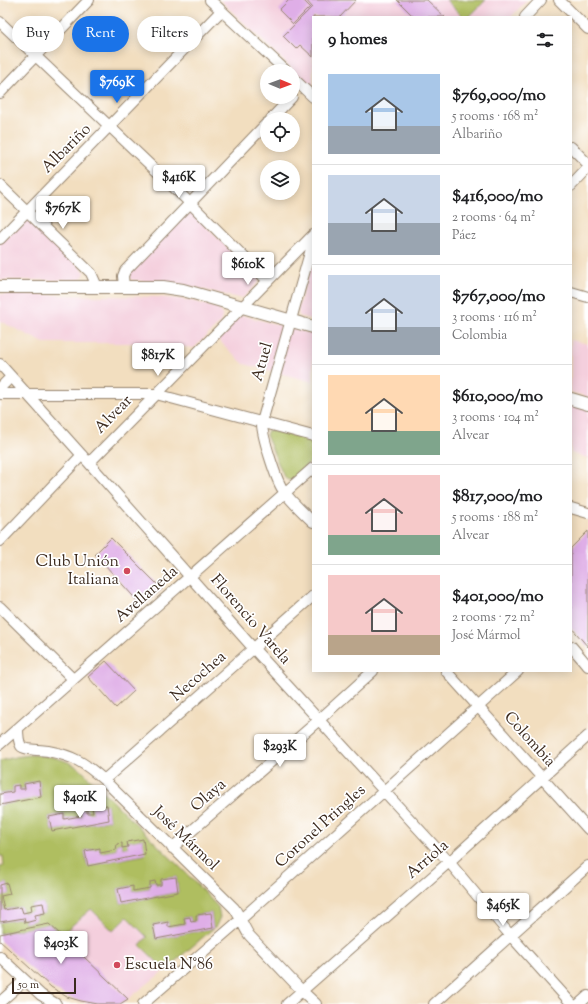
<!DOCTYPE html>
<meta charset="utf-8">
<style>
:root{--surface:#fff;--page:#f2f2f2;--text:#202124;--muted:#757577;--line:#e0e0e0;--accent:#1a73e8}
body{margin:0;font-family:"Sorts Mill Goudy",serif;background:var(--page);color:var(--text);height:100vh;display:flex;flex-direction:column;font-size:15px;white-space:nowrap}
*{box-sizing:border-box;margin:0}
p{font-size:13px;color:var(--muted)}
.icon{flex:none;width:22px;height:22px;fill:none;stroke:currentColor;stroke-width:2;stroke-linecap:round;stroke-linejoin:round}
.map{position:relative;flex:1;overflow:hidden}
.panel{position:absolute;left:312px;top:16px;width:260px;height:656px;display:flex;flex-direction:column;background:var(--surface);border-radius:0px;box-shadow:0 2px 10px #0003}
.panel>*{flex:none}
.hud{position:absolute;left:12px;top:16px;width:240px;height:36px;display:flex;gap:8px}
.needle{width:26px;rotate:91deg}
.tools{position:absolute;left:260px;top:64px;display:grid;gap:8px}
.tools a{display:grid;place-items:center;width:40px;height:40px;border-radius:50%;background:var(--surface);box-shadow:0 2px 10px #0003;font-size:20px}
.scale{position:absolute;left:12px;bottom:10px;width:64px;box-sizing:border-box;padding-left:4px;border:2px solid #3b2a1e;border-top:0;font-size:11px;line-height:14px;white-space:nowrap;color:#3b2a1e;-webkit-text-stroke:3px #fff;paint-order:stroke}
.price{position:absolute;translate:-50% -34px;padding:0 9px;border-radius:4px;background:#fff;color:#222;font-size:13px;line-height:26px;filter:drop-shadow(0 1px 2px #0008)}
.price::after{content:'';position:absolute;left:50%;top:24px;width:12px;height:9px;margin-left:-6px;background:inherit;clip-path:polygon(0 0,100% 0,50% 100%)}
.price.active{background:var(--accent);color:#fff}
ul{padding:0;list-style:none}
li{display:flex;align-items:center;gap:12px;height:100px;padding:0 16px}
li+li{border-top:1px solid var(--line)}
li span{display:grid;place-items:center;flex:none;width:112px;height:80px;border-radius:0px;color:#555}
li>.icon{margin-inline-start:auto}
span .icon{width:48px;height:48px;fill:#fffc;stroke-width:1}
li b{font-size:17px}
h2{display:flex;justify-content:space-between;align-items:center;height:48px;padding:0 16px;font-size:17px}
.tag{padding:0 14px;border-radius:18px;background:var(--surface);box-shadow:0 2px 10px #0003;font-size:14px;line-height:36px}
.tag.active{background:var(--accent);color:#fff}
.map>svg:first-child{display:block}
</style>
<div class="map">
<svg width="588" height="1004" viewBox="0 0 588 1004">
<rect width="100%" height="100%" fill="#fff"/>
<filter id="ink" filterUnits="userSpaceOnUse"><feTurbulence type="fractalNoise" baseFrequency=".025" numOctaves="2"/><feDisplacementMap in="SourceGraphic" scale="8" xChannelSelector="R" yChannelSelector="G"/><feConvolveMatrix kernelMatrix="1 2 1 2 8 2 1 2 1" color-interpolation-filters="sRGB"/></filter>
<filter id="wash" filterUnits="userSpaceOnUse"><feTurbulence type="fractalNoise" baseFrequency=".012" numOctaves="4" result="noise"/><feDisplacementMap in="SourceGraphic" scale="16" xChannelSelector="R" yChannelSelector="G"/><feGaussianBlur stdDeviation="0.9" result="paint"/><feColorMatrix in="noise" values="0 0 0 0 0 0 0 0 0 0 0 0 0 0 0 0 0 1.4 0 .05"/><feComposite in="paint" operator="in"/></filter>
<g filter="url(#wash)">
<rect width="100%" height="100%" fill="#f2debf"/>
<path fill="#f4cfdd" d="M 220,0 L 527,0 L 511,17 L 313,17 L 313,89 Z
M 187,210 L 191,211 L 259,279 L 259,282 L 244,297 L 239,298 L 184,285 L 131,280 L 128,271 Z
M 24,219 L 28,219 L 34,223 L 85,272 L 84,275 L 80,279 L 75,280 L 0,280 L 0,243 Z
M 310,267 L 313,268 L 313,320 L 299,316 L 298,309 Z
M 0,294 L 157,297 L 179,299 L 196,302 L 217,308 L 222,313 L 222,317 L 220,323 L 194,348 L 146,343 L 44,343 L 0,321 Z
M 241,315 L 313,334 L 313,382 L 244,364 L 215,337 Z
M 571,340 L 588,344 L 588,397 L 571,392 Z
M 571,404 L 588,409 L 588,458 L 571,453 Z
M 91,908 L 126,917 L 148,937 L 140,946 L 165,970 L 128,999 L 61,935 Z"/>
<path fill="#afbe61" stroke="#757440" fill-rule="evenodd" d="M 446,0 L 486,0 L 469,17 L 463,17 Z
M 268,430 L 313,440 L 313,460 L 292,479 L 288,480 L 284,477 L 266,435 Z
M 30,755 C 48,755 63,758 79,768 L 185,872 L 218,907 L 220,917 L 216,926 L 165,970 L 140,945 L 147,937 L 127,917 L 113,931 L 91,909 L 61,935 L 49,924 L 0,934 L 0,922 L 24,918 L 25,923 L 36,920 L 35,915 L 45,913 L 43,903 L 31,905 L 32,911 L 23,913 L 21,907 L 4,910 L 1,896 L 10,893 L 7,883 L 0,885 L 0,867 L 4,866 L 3,856 L 0,856 L 0,805 L 41,796 L 39,781 L 24,784 L 25,789 L 19,789 L 13,786 L 13,792 L 0,794 L 0,761 L 15,757 ZM 107,805 L 109,820 L 52,831 L 49,817 L 64,814 L 64,819 L 81,816 L 81,810 L 86,809 L 87,813 L 93,813 L 92,807 ZM 143,839 L 144,855 L 87,865 L 85,851 L 99,848 L 100,853 L 116,850 L 117,844 L 122,843 L 122,848 L 128,847 L 128,842 ZM 176,877 L 178,892 L 121,903 L 118,889 L 132,886 L 133,891 L 150,888 L 150,882 L 155,881 L 156,885 L 161,885 L 161,879 ZM 211,913 L 213,928 L 156,939 L 153,925 L 168,922 L 168,927 L 185,924 L 184,918 L 190,917 L 191,922 L 196,921 L 196,915 Z"/>
<g id="blocks">
<path fill="#dfaee7" d="M 289,0 L 303,0 L 310,7 L 293,24 L 279,10 Z
M 306,0 L 356,0 L 340,17 L 313,17 L 313,57 L 300,45 L 296,49 L 283,36 L 312,7 Z
M 397,0 L 427,0 L 445,17 L 414,17 Z
M 588,531 L 588,647 L 571,627 L 571,548 Z
M 111,538 L 162,589 L 142,606 L 95,554 Z
M 106,661 L 134,691 L 116,708 L 88,677 Z
M 39,781 L 41,797 L 0,805 L 0,794 L 13,792 L 13,786 L 19,785 L 19,789 L 25,789 L 24,784 Z
M 107,805 L 109,820 L 52,831 L 49,817 L 64,814 L 64,819 L 81,816 L 81,810 L 87,809 L 87,813 L 93,813 L 92,807 Z
M 143,839 L 145,854 L 88,866 L 85,851 L 100,848 L 100,853 L 116,850 L 117,844 L 122,843 L 122,848 L 128,847 L 127,842 Z
M 176,877 L 178,892 L 121,903 L 118,889 L 133,886 L 133,891 L 150,888 L 150,882 L 155,881 L 156,885 L 161,885 L 161,879 Z
M 7,883 L 10,894 L 1,896 L 4,910 L 21,907 L 23,913 L 32,911 L 31,905 L 43,903 L 45,913 L 35,915 L 36,920 L 25,923 L 24,918 L 0,922 L 0,885 Z
M 211,913 L 213,928 L 156,939 L 153,925 L 168,922 L 168,927 L 185,924 L 184,918 L 190,917 L 191,922 L 196,921 L 196,915 Z
M 49,924 L 61,935 L 128,999 L 120,1004 L 98,1004 L 81,1001 L 67,997 L 51,987 L 0,941 L 0,934 Z"/>
</g>
</g>
<g filter="url(#ink)">
<use href="#blocks" fill-opacity="0" stroke="#96846e" stroke-width="1"/>
<g fill="none" stroke-linecap="round" stroke-linejoin="round">
<g stroke="#96846e" stroke-width="12">
<path id="minor" d="M 210,0 L 286,71
M 559,0 L 588,29
M 525,17 L 541,0
M 0,22 L 190,203 L 268,281
M 293,78 L 313,97
M 0,93 L 89,0
M 271,119 L 292,97
M 571,147 L 588,164
M 0,185 L 91,273 L 95,282 L 95,287
M 571,186 L 588,168
M 311,237 L 311,249 L 262,422 C 261,433 276,480 283,490 C 291,502 303,512 313,522
M 0,239 L 221,11
M 124,287 L 123,276 L 125,271 L 267,123
M 571,292 L 588,297
M 0,364 L 89,463 L 254,649 L 449,862 L 510,935 L 572,1004
M 0,388 L 11,377
M 0,394 L 156,394 L 313,436
M 89,463 L 313,235
M 571,508 L 588,513
M 0,541 L 82,455
M 0,607 L 73,679
M 571,646 L 588,666
M 446,671 L 588,829
M 18,728 C 18,733 18,741 21,746 C 24,750 42,750 48,751 C 74,756 85,763 104,780 L 234,908 C 240,916 243,926 249,935 L 302,991 L 316,1004
M 0,744 L 313,468
M 104,780 L 313,596
M 172,848 L 319,720 L 373,671
M 0,957 L 41,995 L 56,1004
M 0,1002 L 25,980
M 143,1004 L 240,920 L 518,671
M 287,1004 L 449,862 L 588,736
M 434,1004 L 588,866
M 579,1004 L 588,996"/>
</g>
<g stroke="#96846e" stroke-width="14">
<path id="tertiary" d="M 0,287 L 163,287 L 183,290 L 313,327
M 571,399 L 588,404"/>
</g>
<use href="#minor" stroke="#fff" stroke-width="10"/>
<use href="#tertiary" stroke="#fff" stroke-width="12"/>
</g>
</g>
<g fill="#d1495b" stroke="#fff" stroke-width="1.5">
<circle cx="127" cy="571" r="4"/>
<circle cx="117" cy="965" r="4"/>
</g>
<g text-anchor="middle" dominant-baseline="central" stroke-width="3.5" stroke-linejoin="round" paint-order="stroke">
<g font-size="16" fill="#3b2a1e" stroke="#fff">
<text transform="translate(67 149) rotate(-45)">Albariño</text>
<text transform="translate(263 362) rotate(-74)">Atuel</text>
<text transform="translate(114 415) rotate(-46)">Alvear</text>
<text transform="translate(147 595) rotate(-41)">Avellaneda</text>
<text transform="translate(250 620) rotate(49)">Florencio Varela</text>
<text transform="translate(199 677) rotate(-41)">Necochea</text>
<text transform="translate(529 740) rotate(48)">Colombia</text>
<text transform="translate(209 796) rotate(-41)">Olaya</text>
<text transform="translate(321 827) rotate(-42)">Coronel Pringles</text>
<text transform="translate(185 839) rotate(44)">José Mármol</text>
<text transform="translate(428 860) rotate(-41)">Arriola</text>
</g>
<g font-size="16" fill="#3b2a1e" stroke="#fff" text-anchor="end">
<text x="119" y="562">Club Unión<tspan x="119" dy="18">Italiana</tspan></text>
<text x="125" y="965" text-anchor="start">Escuela N°86</text>
</g>
</g>
</svg>
<div class="tools">
<a><svg class="needle" viewBox="-14 -14 28 28"><path d="M0-13l5 13h-10z" fill="#e53935"/><path d="M0 13l5-13h-10z" fill="#757577"/></svg></a>
<a><svg class="icon" aria-label="locate" viewBox="0 0 24 24"><circle cx="12" cy="12" r="6"/><path d="M12 2v4M12 18v4M2 12h4M18 12h4"/></svg></a>
<a><svg class="icon" aria-label="layers" viewBox="0 0 24 24"><path d="M12 4l9 5-9 5-9-5zM3 14l9 5 9-5"/></svg></a>
</div>
<div class="scale">50 m</div>
<b class="price active" style="left:117px;top:104px">$769K</b>
<b class="price" style="left:179px;top:199px">$416K</b>
<b class="price" style="left:63px;top:230px">$767K</b>
<b class="price" style="left:248px;top:286px">$610K</b>
<b class="price" style="left:158px;top:377px">$817K</b>
<b class="price" style="left:280px;top:768px">$293K</b>
<b class="price" style="left:80px;top:819px">$401K</b>
<b class="price" style="left:503px;top:927px">$465K</b>
<b class="price" style="left:61px;top:965px">$403K</b>
<div class="hud">
<a class="tag">Buy</a>
<a class="tag active">Rent</a>
<a class="tag">Filters</a>
</div>
<section class="panel">
<h2>9 homes<svg class="icon" aria-label="filters" viewBox="0 0 24 24"><path d="M4 7h16M4 17h16"/><circle cx="9" cy="7" r="2"/><circle cx="15" cy="17" r="2"/></svg></h2>
<ul>
<li><span style="background:linear-gradient(#a9c7e8 65%,#9aa5b1 0)"><svg class="icon" aria-label="home" viewBox="0 0 24 24"><path d="M3 11l9-7 9 7M6 9v11h12V9"/></svg></span><div><b>$769,000/mo</b><p>5 rooms · 168 m²</p><p>Albariño</p></div></li>
<li><span style="background:linear-gradient(#c9d6e8 60%,#9aa5b1 0)"><svg class="icon" aria-label="home" viewBox="0 0 24 24"><path d="M3 11l9-7 9 7M6 9v11h12V9"/></svg></span><div><b>$416,000/mo</b><p>2 rooms · 64 m²</p><p>Páez</p></div></li>
<li><span style="background:linear-gradient(#c9d6e8 65%,#9aa5b1 0)"><svg class="icon" aria-label="home" viewBox="0 0 24 24"><path d="M3 11l9-7 9 7M6 9v11h12V9"/></svg></span><div><b>$767,000/mo</b><p>3 rooms · 116 m²</p><p>Colombia</p></div></li>
<li><span style="background:linear-gradient(#ffd9b3 70%,#7fa58c 0)"><svg class="icon" aria-label="home" viewBox="0 0 24 24"><path d="M3 11l9-7 9 7M6 9v11h12V9"/></svg></span><div><b>$610,000/mo</b><p>3 rooms · 104 m²</p><p>Alvear</p></div></li>
<li><span style="background:linear-gradient(#f6c9c9 75%,#7fa58c 0)"><svg class="icon" aria-label="home" viewBox="0 0 24 24"><path d="M3 11l9-7 9 7M6 9v11h12V9"/></svg></span><div><b>$817,000/mo</b><p>5 rooms · 188 m²</p><p>Alvear</p></div></li>
<li><span style="background:linear-gradient(#f6c9c9 75%,#b9a48a 0)"><svg class="icon" aria-label="home" viewBox="0 0 24 24"><path d="M3 11l9-7 9 7M6 9v11h12V9"/></svg></span><div><b>$401,000/mo</b><p>2 rooms · 72 m²</p><p>José Mármol</p></div></li>
</ul>
</section>
</div>
